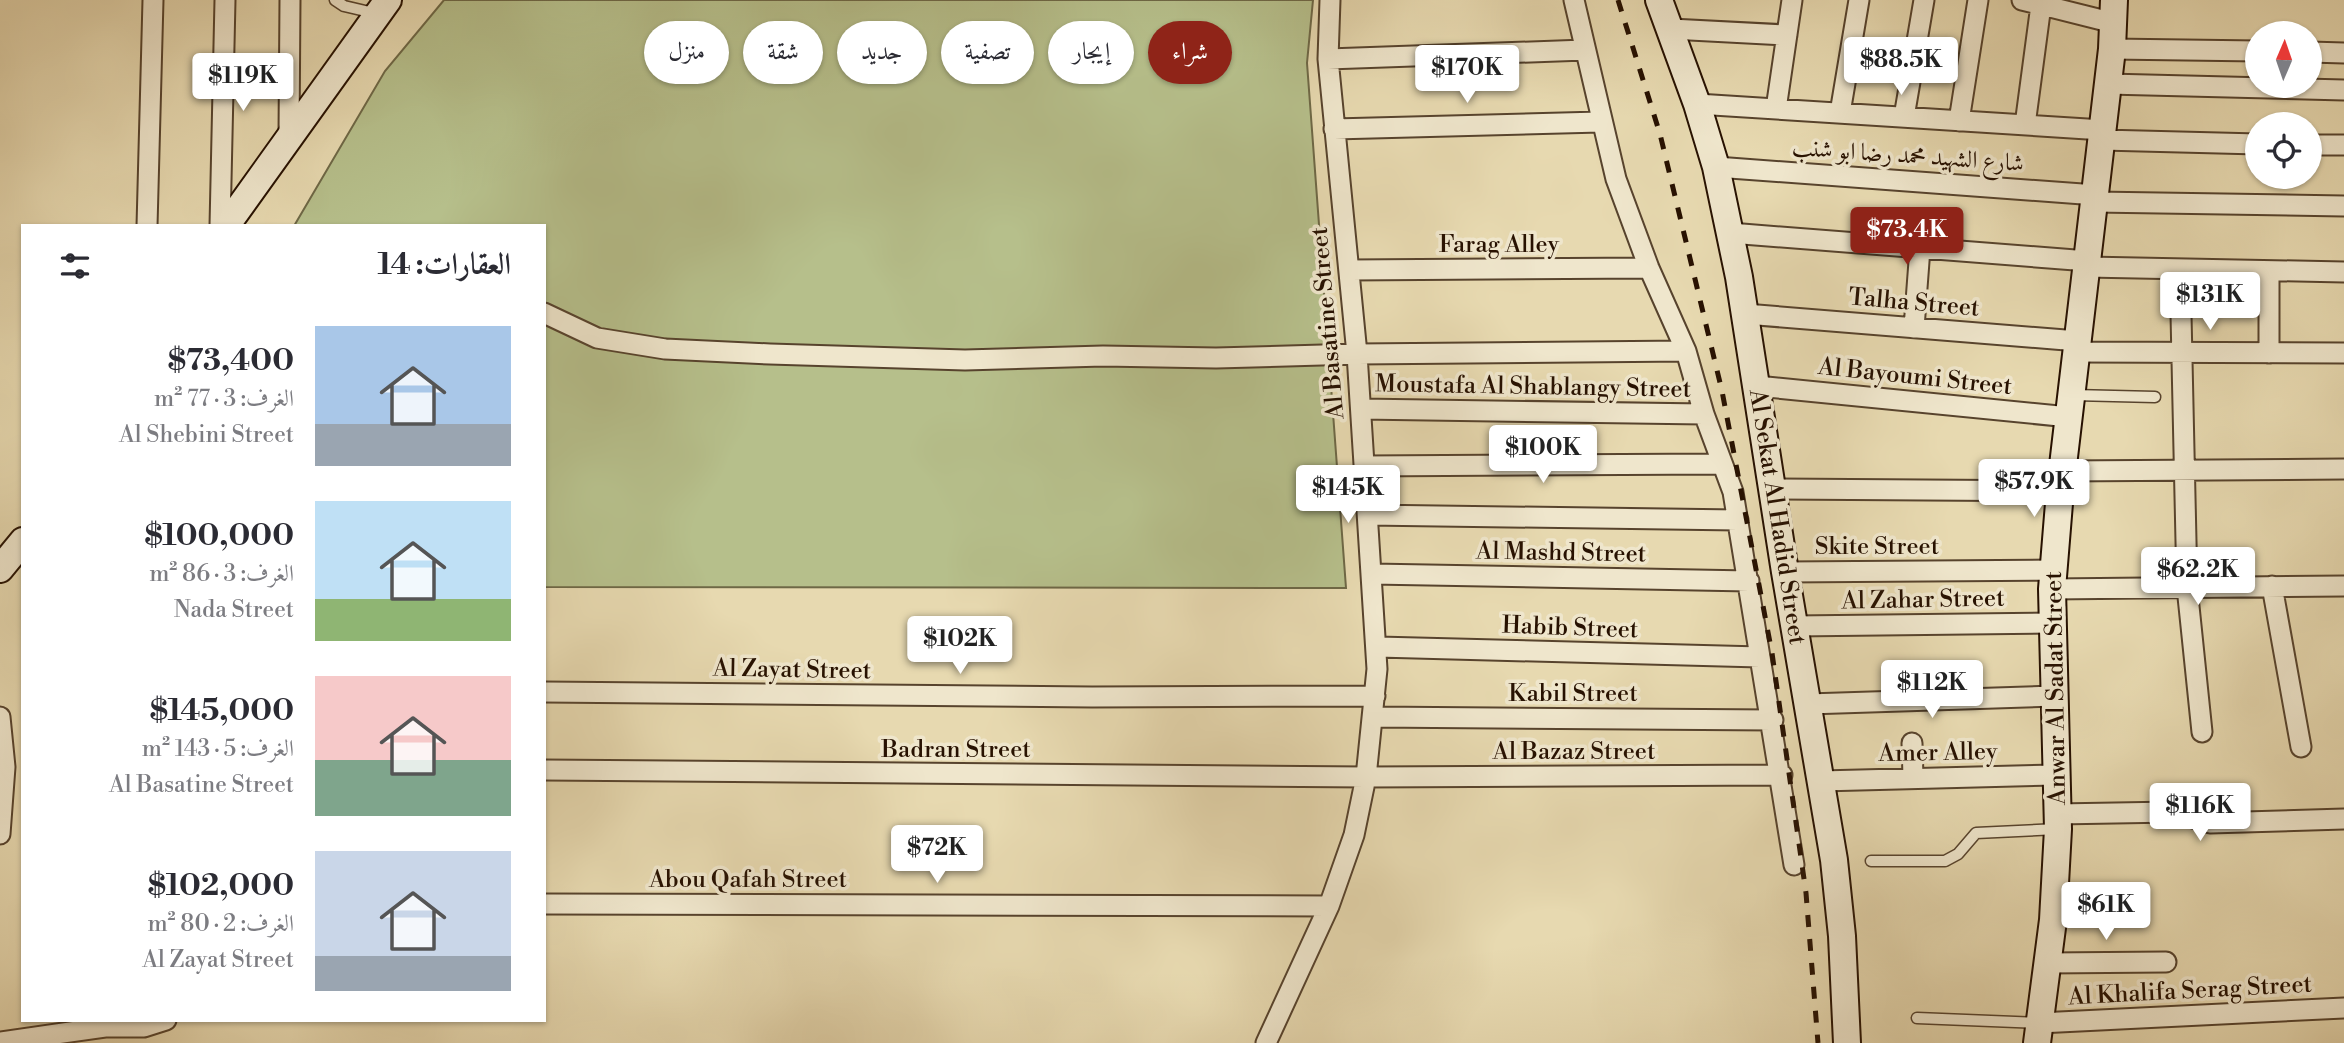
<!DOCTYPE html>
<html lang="ar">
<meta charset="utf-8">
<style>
:root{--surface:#fff;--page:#f2f2f3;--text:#2b2b33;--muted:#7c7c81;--accent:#8f2418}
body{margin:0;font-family:"Libre Bodoni",Amiri,serif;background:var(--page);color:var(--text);direction:rtl;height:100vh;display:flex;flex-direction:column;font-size:26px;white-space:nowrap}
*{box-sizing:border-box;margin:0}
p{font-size:23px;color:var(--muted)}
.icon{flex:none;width:38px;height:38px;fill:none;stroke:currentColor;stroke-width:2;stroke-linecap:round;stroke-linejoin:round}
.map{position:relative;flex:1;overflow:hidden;direction:ltr}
.panel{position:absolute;left:21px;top:224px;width:525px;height:798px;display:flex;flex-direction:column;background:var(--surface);border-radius:0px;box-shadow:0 2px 5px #0004;direction:rtl}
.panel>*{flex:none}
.guide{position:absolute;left:567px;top:21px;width:665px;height:63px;direction:rtl;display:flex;gap:14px}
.needle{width:46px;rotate:2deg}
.tools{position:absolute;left:2245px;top:21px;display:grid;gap:14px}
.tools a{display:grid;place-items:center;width:77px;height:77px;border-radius:50%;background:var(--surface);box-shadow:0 2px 5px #0004;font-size:35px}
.price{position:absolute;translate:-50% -60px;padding:0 16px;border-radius:7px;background:#fff;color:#222;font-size:23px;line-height:46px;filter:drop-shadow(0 2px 4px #0008)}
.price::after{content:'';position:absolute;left:50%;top:42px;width:21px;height:16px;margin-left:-10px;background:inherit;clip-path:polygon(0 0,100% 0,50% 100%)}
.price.current{background:var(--accent);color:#fff}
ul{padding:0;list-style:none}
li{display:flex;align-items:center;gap:21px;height:175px;padding:0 35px}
li span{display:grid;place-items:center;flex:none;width:196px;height:140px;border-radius:0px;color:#555}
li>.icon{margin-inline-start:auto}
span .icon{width:84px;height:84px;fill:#fffc;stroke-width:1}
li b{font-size:30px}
h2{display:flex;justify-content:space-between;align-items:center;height:84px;padding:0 35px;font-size:30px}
.pill{padding:0 24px;border-radius:32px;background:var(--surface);box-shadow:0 2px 5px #0004;font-size:24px;line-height:63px}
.pill.current{background:var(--accent);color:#fff}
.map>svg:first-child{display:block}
</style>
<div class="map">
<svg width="2344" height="1043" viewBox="0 0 2344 1043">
<rect width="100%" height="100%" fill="#e7d9b0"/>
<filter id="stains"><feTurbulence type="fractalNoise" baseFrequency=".00286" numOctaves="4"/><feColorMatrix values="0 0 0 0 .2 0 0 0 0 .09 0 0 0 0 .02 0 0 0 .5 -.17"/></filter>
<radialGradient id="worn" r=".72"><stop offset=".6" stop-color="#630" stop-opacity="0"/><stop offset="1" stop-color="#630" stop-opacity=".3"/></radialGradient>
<path fill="#b6bf8b" stroke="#6e6846" stroke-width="2" d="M 444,0 L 1313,0 L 1307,63 L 1346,588 L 544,587 L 544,226 L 294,226 L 385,71 Z"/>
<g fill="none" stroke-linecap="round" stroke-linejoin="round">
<g stroke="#57432d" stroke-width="13">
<path id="lane" d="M 335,0 L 344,6 L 374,13
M 2073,395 L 2155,397
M 1871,861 L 1945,861 L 1958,854 L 1976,833 L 2057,829
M 1917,1018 L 2039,1023"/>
</g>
<g stroke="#57432d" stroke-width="23">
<path id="street" d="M 1574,0 L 1616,179 L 1649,268 L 1686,351 L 1704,414 L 1733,492 L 1794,865
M 2022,0 L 2114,23
M 1671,29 L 1787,35
M 2112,49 L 2258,51
M 2310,52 L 2344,53
M 1328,59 L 1585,50
M 2108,84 L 2344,90
M 1697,104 L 2103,130
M 1776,109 L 1792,0
M 1840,113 L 1859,0
M 1904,117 L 1924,0
M 1959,121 L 1978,0
M 2025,125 L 2041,5
M 1334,129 L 1600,122
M 289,134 L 290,0
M 2102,140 L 2258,144
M 2310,145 L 2344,145
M 1716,167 L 2096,195
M 2095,202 L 2344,206
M 147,226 L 153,0
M 220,226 L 225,0
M 1730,233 L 2088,261
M 2087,267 L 2344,272
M 2180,269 L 2187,587 L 2202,732
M 1350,270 L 1649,268
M 544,313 L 597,338 L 665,349 L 770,354 L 965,360 L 1103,356 L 1216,358 L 1357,354 L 1686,351
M 1745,314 L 2078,341
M 1914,328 L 1920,248
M 2077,352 L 2344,353
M 2269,353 L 2269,271
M 1757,386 L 2069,417
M 1361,409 L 1704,414
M 1364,466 L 1721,464
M 2063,471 L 2344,469
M 1772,489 L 2060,491
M 1368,515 L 1738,520
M 1785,572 L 2054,570
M 1372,574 L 1749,581
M 2272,586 L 2301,747
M 2052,589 L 2344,586
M 1794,626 L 2051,623
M 1378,647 L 1760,657
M 544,692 L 1092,697 L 1375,696
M 1808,704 L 2054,696
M 0,717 L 5,767 L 0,834
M 1374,717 L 1773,720
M 1912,743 L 1913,778
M 544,770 L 1366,777 L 1782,775
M 1821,781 L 2056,775
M 2057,814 L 2173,812 L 2210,823 L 2344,819
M 544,904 L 1329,906
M 2048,963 L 2166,962
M 2039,1023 L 2344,1008
M 0,1042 L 105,1027 L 144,1027 L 166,1020
M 1266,1043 L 1329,906 L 1354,835 L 1366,777 L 1377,669 L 1357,354 L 1328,59 L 1330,0"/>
</g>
<g stroke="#271101" stroke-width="30">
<path id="secondary" d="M 1659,0 L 1697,104 L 1716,167 L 1739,277 L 1785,572 L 1834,860 L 1842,936 L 1847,1043
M 226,226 L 388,0
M 0,569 L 23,541
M 2037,1043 L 2053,920 L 2058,829 L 2052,589 L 2060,491 L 2112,49 L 2114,0"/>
</g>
<use href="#lane" stroke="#efe6cc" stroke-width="10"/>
<use href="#street" stroke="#efe6cc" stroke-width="19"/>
<use href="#secondary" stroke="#efe6cc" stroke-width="26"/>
<path stroke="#271101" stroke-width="5" stroke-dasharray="12 12" stroke-linecap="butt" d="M 1618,0 L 1660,134 L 1722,391 L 1772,653 L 1806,893 L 1818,1043"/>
</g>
<g text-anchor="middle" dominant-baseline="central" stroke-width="7" stroke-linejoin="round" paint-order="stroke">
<g font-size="24" fill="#271101" stroke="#efe6cc">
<text transform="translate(1908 156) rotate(4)">شارع الشهيد محمد رضا ابو شنب</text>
<text x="1499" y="245">Farag Alley</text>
<text transform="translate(1914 303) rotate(5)">Talha Street</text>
<text transform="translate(1328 323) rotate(-95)">Al Basatine Street</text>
<text transform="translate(1915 377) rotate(6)">Al Bayoumi Street</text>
<text transform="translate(1533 387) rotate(1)">Moustafa Al Shablangy Street</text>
<text transform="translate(1777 517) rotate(81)">Al Sekat Al Hadid Street</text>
<text x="1877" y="547">Skite Street</text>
<text transform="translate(1561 553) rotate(1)">Al Mashd Street</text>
<text transform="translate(1923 600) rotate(-1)">Al Zahar Street</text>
<text transform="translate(1570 628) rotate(2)">Habib Street</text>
<text transform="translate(792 670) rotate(1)">Al Zayat Street</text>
<text transform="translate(2056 688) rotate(-91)">Anwar Al Sadat Street</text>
<text x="1573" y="694">Kabil Street</text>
<text x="956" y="750">Badran Street</text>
<text x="1574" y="752">Al Bazaz Street</text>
<text transform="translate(1938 753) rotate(-1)">Amer Alley</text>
<text x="748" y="880">Abou Qafah Street</text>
<text transform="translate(2190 991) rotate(-3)">Al Khalifa Serag Street</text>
</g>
</g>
<rect width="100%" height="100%" filter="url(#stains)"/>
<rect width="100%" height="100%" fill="url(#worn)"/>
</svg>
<div class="tools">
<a><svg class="needle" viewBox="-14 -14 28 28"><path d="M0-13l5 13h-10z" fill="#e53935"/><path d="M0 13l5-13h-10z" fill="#7c7c81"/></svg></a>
<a><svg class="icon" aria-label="locate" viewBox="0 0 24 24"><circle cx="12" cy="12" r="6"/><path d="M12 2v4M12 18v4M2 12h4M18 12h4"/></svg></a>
</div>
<b class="price" style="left:1901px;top:97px">$88.5K</b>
<b class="price" style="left:1467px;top:105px">$170K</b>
<b class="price" style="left:243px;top:113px">$119K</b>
<b class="price current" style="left:1907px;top:267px">$73.4K</b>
<b class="price" style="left:2210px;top:332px">$131K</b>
<b class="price" style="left:1543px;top:485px">$100K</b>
<b class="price" style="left:2034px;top:519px">$57.9K</b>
<b class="price" style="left:1348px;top:525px">$145K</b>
<b class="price" style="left:2198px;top:607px">$62.2K</b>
<b class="price" style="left:960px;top:676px">$102K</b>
<b class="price" style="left:1932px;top:720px">$112K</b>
<b class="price" style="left:2200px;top:843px">$116K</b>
<b class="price" style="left:937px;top:885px">$72K</b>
<b class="price" style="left:2106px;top:942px">$61K</b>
<div class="guide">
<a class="pill current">شراء</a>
<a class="pill">إيجار</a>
<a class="pill">تصفية</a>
<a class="pill">جديد</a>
<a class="pill">شقة</a>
<a class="pill">منزل</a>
</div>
<section class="panel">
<h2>العقارات: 14<svg class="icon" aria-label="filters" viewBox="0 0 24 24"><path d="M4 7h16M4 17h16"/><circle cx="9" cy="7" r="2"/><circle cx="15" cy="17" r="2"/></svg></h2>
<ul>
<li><span style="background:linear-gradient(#a9c7e8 70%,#9aa5b1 0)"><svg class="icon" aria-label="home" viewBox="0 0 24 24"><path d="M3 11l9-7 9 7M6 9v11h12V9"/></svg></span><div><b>$73,400</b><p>الغرف: 3 · 77 m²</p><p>Al Shebini Street</p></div></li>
<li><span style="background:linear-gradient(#bfe0f5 70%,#8fb573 0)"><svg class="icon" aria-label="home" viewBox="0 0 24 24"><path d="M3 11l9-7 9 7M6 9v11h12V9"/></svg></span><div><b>$100,000</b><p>الغرف: 3 · 86 m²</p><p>Nada Street</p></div></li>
<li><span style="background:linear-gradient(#f6c9c9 60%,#7fa58c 0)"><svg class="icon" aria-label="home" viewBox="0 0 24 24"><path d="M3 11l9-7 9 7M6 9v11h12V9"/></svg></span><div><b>$145,000</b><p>الغرف: 5 · 143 m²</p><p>Al Basatine Street</p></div></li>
<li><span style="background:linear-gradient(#c9d6e8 75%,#9aa5b1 0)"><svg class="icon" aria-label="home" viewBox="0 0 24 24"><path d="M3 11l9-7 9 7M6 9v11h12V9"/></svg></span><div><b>$102,000</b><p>الغرف: 2 · 80 m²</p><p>Al Zayat Street</p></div></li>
</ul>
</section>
</div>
